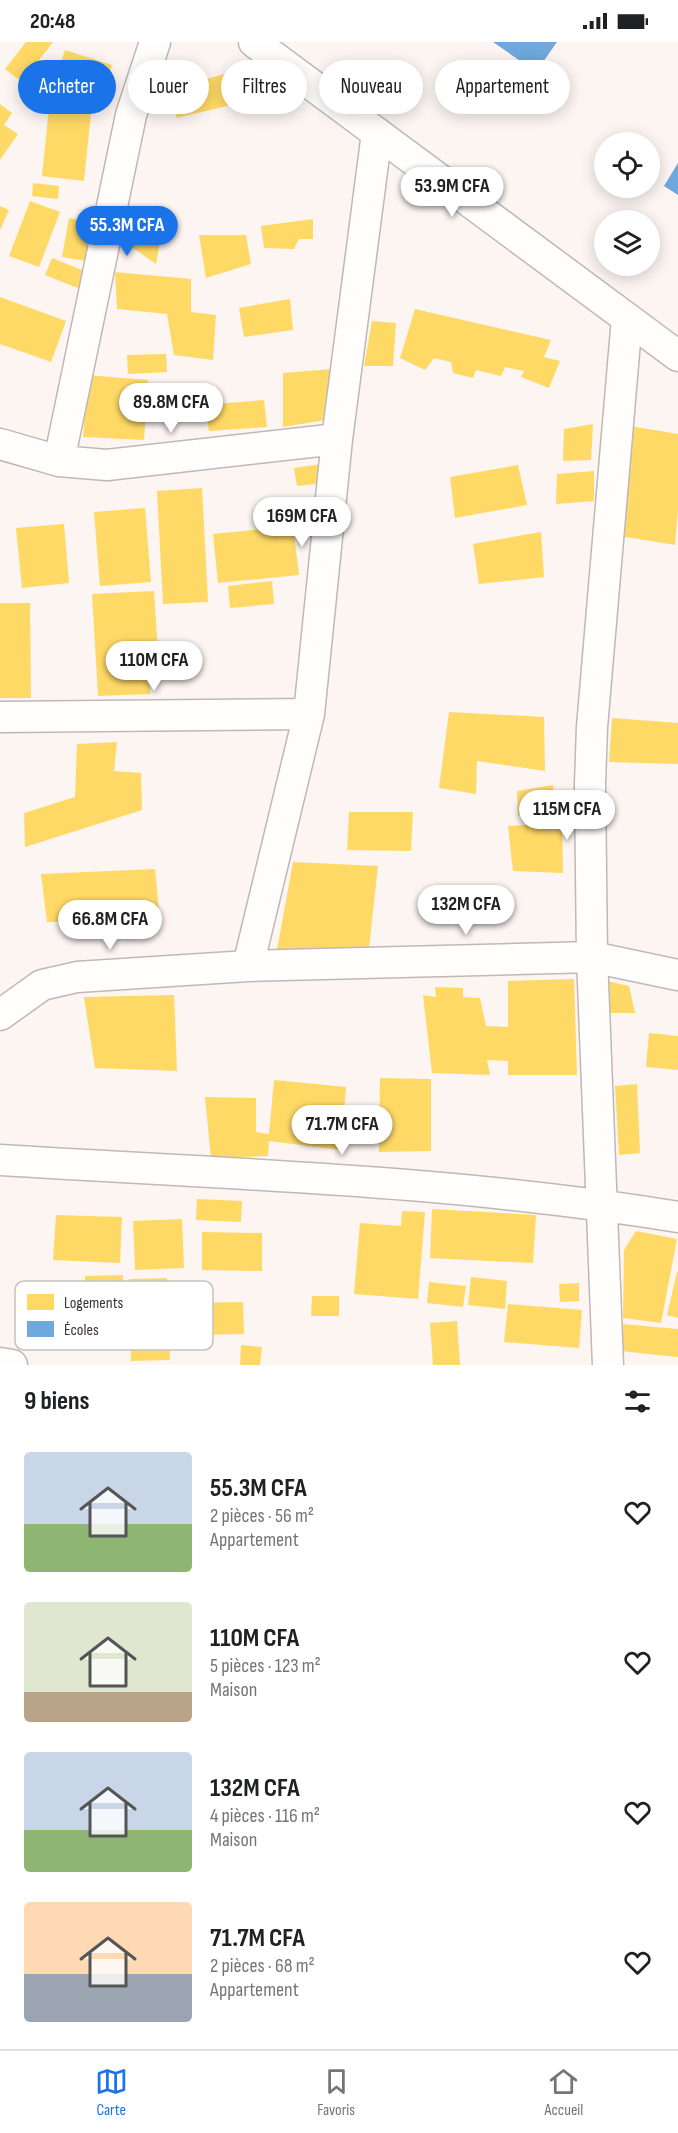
<!DOCTYPE html>
<html lang="fr">
<meta charset="utf-8">
<style>
:root{--surface:#fff;--page:#f6f6f6;--text:#202124;--muted:#757577;--line:#e0e0e0;--accent:#1a73e8}
body{margin:0;font-family:"Sofia Sans Condensed",sans-serif;background:var(--page);color:var(--text);height:100vh;display:flex;flex-direction:column;font-size:22px;white-space:nowrap}
*{box-sizing:border-box;margin:0}
p{font-size:20px;color:var(--muted)}
.icon{flex:none;width:33px;height:33px;fill:none;stroke:currentColor;stroke-width:2;stroke-linecap:round;stroke-linejoin:round}
.map{position:relative;height:1323px;overflow:hidden}
.panel{display:flex;flex-direction:column;background:var(--surface);flex:1}
.panel>*{flex:none}
.guide{position:absolute;left:18px;top:18px;width:642px;height:54px;display:flex;gap:12px}
.buttons{position:absolute;left:594px;top:90px;display:grid;gap:12px}
.buttons a{display:grid;place-items:center;width:66px;height:66px;border-radius:50%;background:var(--surface);box-shadow:0 3px 15px #0003;font-size:30px}
.price{position:absolute;translate:-50% -51px;padding:0 14px;border-radius:21px;background:#fff;color:#222;font-size:20px;line-height:39px;filter:drop-shadow(0 2px 3px #0008)}
.price::after{content:'';position:absolute;left:50%;top:36px;width:18px;height:14px;margin-left:-9px;background:inherit;clip-path:polygon(0 0,100% 0,50% 100%)}
.price.on{background:var(--accent);color:#fff}
ul{padding:0;list-style:none}
li{display:flex;align-items:center;gap:18px;height:150px;padding:0 24px}
li span{display:grid;place-items:center;flex:none;width:168px;height:120px;border-radius:6px;color:#555}
li>.icon{margin-inline-start:auto}
span .icon{width:72px;height:72px;fill:#fffc;stroke-width:1}
li b{font-size:26px}
h2{display:flex;justify-content:space-between;align-items:center;height:72px;padding:0 24px;font-size:26px}
.pill{padding:0 21px;border-radius:27px;background:var(--surface);box-shadow:0 3px 15px #0003;font-size:21px;line-height:54px}
.pill.on{background:var(--accent);color:#fff}
.status{display:flex;justify-content:space-between;align-items:center;height:42px;padding:0 30px;background:var(--surface);direction:ltr}
.status svg{height:16px;fill:currentColor}
.menu{display:flex;justify-content:space-around;align-items:center;height:84px;border-top:2px solid var(--line);background:var(--surface);font-size:16px;color:var(--muted)}
.menu a{display:grid;justify-items:center;gap:3px}
.menu .on{color:var(--accent)}
.map>svg:first-child{display:block}
</style>
<div class="status"><b>20:48</b><svg viewBox="0 0 49 12"><path d="M0 12V9h3v3zM5 12V6h3v6zM10 12V3h3v9zM15 12V0h3v12zM26 1h20v11H26zM47 4h2v5h-2z"/></svg></div>
<div class="map">
<svg width="678" height="1323" viewBox="0 0 678 1323">
<rect width="100%" height="100%" fill="#fcf5f2"/>
<path fill="#ffd966" d="M 26,0 L 53,0 L 22,40 L 5,27 Z
M 65,8 L 112,23 L 100,61 L 53,46 Z
M 245,26 L 248,59 L 176,76 L 179,45 Z
M 0,62 L 12,71 L 4,83 L 18,92 L 0,118 Z
M 49,66 L 91,71 L 84,139 L 42,134 Z
M 33,141 L 59,144 L 58,157 L 32,154 Z
M 30,159 L 60,170 L 39,225 L 9,214 Z
M 0,164 L 9,168 L 0,188 Z
M 69,176 L 92,181 L 85,219 L 62,215 Z
M 126,176 L 160,200 L 156,222 L 120,197 Z
M 313,177 L 313,197 L 299,197 L 294,207 L 264,206 L 261,184 Z
M 199,193 L 246,193 L 251,222 L 206,236 Z
M 52,216 L 87,230 L 80,247 L 45,233 Z
M 115,230 L 191,237 L 191,270 L 216,273 L 213,318 L 174,313 L 167,272 L 117,267 Z
M 0,255 L 66,279 L 51,320 L 0,302 Z
M 290,257 L 293,288 L 244,295 L 239,266 Z
M 415,267 L 551,298 L 544,315 L 560,319 L 549,346 L 521,335 L 524,329 L 505,325 L 501,334 L 476,328 L 473,336 L 453,331 L 451,320 L 434,316 L 425,328 L 400,316 Z
M 372,279 L 396,281 L 393,324 L 364,324 Z
M 166,312 L 167,330 L 128,332 L 127,313 Z
M 333,327 L 326,378 L 283,385 L 283,331 Z
M 87,333 L 148,338 L 144,398 L 83,395 Z
M 264,358 L 267,385 L 209,389 L 205,363 Z
M 593,382 L 591,418 L 563,419 L 564,387 Z
M 630,384 L 678,392 L 678,468 L 675,503 L 620,494 Z
M 322,422 L 324,441 L 297,444 L 294,426 Z
M 518,423 L 527,463 L 455,476 L 450,435 Z
M 594,429 L 594,459 L 556,462 L 557,432 Z
M 202,446 L 208,560 L 163,562 L 157,449 Z
M 145,466 L 151,540 L 100,544 L 94,470 Z
M 64,482 L 69,541 L 22,546 L 16,486 Z
M 293,484 L 299,533 L 218,541 L 213,492 Z
M 541,490 L 544,535 L 479,542 L 473,502 Z
M 272,539 L 274,562 L 230,566 L 228,544 Z
M 154,549 L 159,626 L 148,626 L 150,652 L 98,654 L 92,552 Z
M 0,561 L 30,561 L 31,656 L 0,656 Z
M 449,670 L 544,675 L 545,729 L 477,719 L 476,752 L 439,746 Z
M 612,676 L 678,681 L 678,722 L 609,720 Z
M 117,700 L 114,729 L 141,731 L 142,768 L 25,805 L 24,771 L 75,755 L 77,702 Z
M 553,743 L 556,770 L 518,773 L 517,749 Z
M 349,770 L 413,770 L 411,809 L 347,808 Z
M 562,781 L 563,831 L 513,829 L 508,784 Z
M 293,820 L 378,824 L 369,906 L 277,908 Z
M 155,827 L 160,879 L 47,880 L 41,832 Z
M 574,937 L 577,1033 L 508,1033 L 508,1019 L 487,1018 L 490,1033 L 432,1031 L 423,953 L 436,955 L 435,945 L 463,946 L 463,955 L 480,956 L 486,984 L 508,985 L 508,939 Z
M 607,939 L 629,944 L 635,971 L 610,971 Z
M 174,953 L 177,1029 L 95,1026 L 84,955 Z
M 649,991 L 678,994 L 678,1028 L 646,1025 Z
M 380,1036 L 431,1037 L 431,1109 L 379,1110 Z
M 274,1038 L 346,1045 L 341,1108 L 269,1099 L 268,1114 L 211,1116 L 205,1055 L 256,1056 L 256,1090 L 269,1092 Z
M 637,1042 L 640,1111 L 619,1113 L 615,1044 Z
M 197,1157 L 242,1159 L 241,1180 L 196,1178 Z
M 432,1167 L 536,1173 L 533,1221 L 430,1216 Z
M 402,1169 L 425,1170 L 418,1257 L 354,1252 L 360,1181 L 401,1184 Z
M 56,1173 L 122,1175 L 120,1221 L 53,1218 Z
M 182,1177 L 184,1226 L 135,1228 L 133,1179 Z
M 636,1189 L 677,1197 L 661,1281 L 623,1276 L 624,1208 Z
M 202,1190 L 262,1191 L 262,1229 L 202,1228 Z
M 677,1230 L 678,1230 L 678,1276 L 667,1273 Z
M 123,1233 L 124,1275 L 86,1276 L 85,1234 Z
M 471,1235 L 507,1239 L 505,1267 L 468,1263 Z
M 167,1236 L 170,1318 L 131,1319 L 129,1237 Z
M 429,1240 L 466,1244 L 463,1265 L 427,1261 Z
M 579,1241 L 579,1259 L 560,1260 L 559,1242 Z
M 312,1254 L 339,1254 L 339,1274 L 311,1274 Z
M 243,1260 L 244,1292 L 189,1293 L 189,1261 Z
M 508,1262 L 582,1268 L 579,1306 L 504,1300 Z
M 457,1279 L 460,1323 L 433,1323 L 430,1281 Z
M 622,1282 L 678,1287 L 678,1315 L 620,1309 Z
M 241,1303 L 262,1305 L 260,1323 L 240,1323 Z"/>
<path fill="#6fa8dc" d="M 493,0 L 557,0 L 536,30 Z
M 678,121 L 678,153 L 664,144 Z"/>
<g fill="none" stroke-linecap="round" stroke-linejoin="round">
<g stroke="#bfb8b6" stroke-width="33">
<path id="street" d="M 254,0 L 678,314
M 0,402 L 59,419 L 107,423 L 337,397
M 59,419 L 131,73 L 155,0
M 0,675 L 309,672
M 248,924 L 309,672 L 337,397 L 377,91
M 0,973 L 42,943 L 77,935 L 248,924 L 592,915 L 678,933
M 0,1118 C 226,1132 454,1138 678,1175
M 0,1321 L 12,1323
M 608,1323 L 592,915 L 590,742 L 592,685 L 627,276"/>
</g>
<use href="#street" stroke="#fffefd" stroke-width="30"/>
</g>
<rect x="15" y="1239" width="198" height="69" rx="9" fill="#fff" stroke="#c4c2c1" stroke-width="1.5"/>
<rect x="27" y="1252" width="27" height="16" fill="#ffd966"/>
<rect x="27" y="1279" width="27" height="16" fill="#6fa8dc"/>
<g font-size="16" fill="#393230">
<text x="64" y="1266">Logements</text>
<text x="64" y="1293">Écoles</text>
</g>
</svg>
<div class="buttons">
<a><svg class="icon" aria-label="locate" viewBox="0 0 24 24"><circle cx="12" cy="12" r="6"/><path d="M12 2v4M12 18v4M2 12h4M18 12h4"/></svg></a>
<a><svg class="icon" aria-label="layers" viewBox="0 0 24 24"><path d="M12 4l9 5-9 5-9-5zM3 14l9 5 9-5"/></svg></a>
</div>
<b class="price" style="left:452px;top:176px">53.9M CFA</b>
<b class="price on" style="left:127px;top:215px">55.3M CFA</b>
<b class="price" style="left:171px;top:392px">89.8M CFA</b>
<b class="price" style="left:302px;top:506px">169M CFA</b>
<b class="price" style="left:154px;top:650px">110M CFA</b>
<b class="price" style="left:567px;top:799px">115M CFA</b>
<b class="price" style="left:466px;top:894px">132M CFA</b>
<b class="price" style="left:110px;top:909px">66.8M CFA</b>
<b class="price" style="left:342px;top:1114px">71.7M CFA</b>
<div class="guide">
<a class="pill on">Acheter</a>
<a class="pill">Louer</a>
<a class="pill">Filtres</a>
<a class="pill">Nouveau</a>
<a class="pill">Appartement</a>
</div>
</div>
<section class="panel">
<h2>9 biens<svg class="icon" aria-label="filters" viewBox="0 0 24 24"><path d="M4 7h16M4 17h16"/><circle cx="9" cy="7" r="2"/><circle cx="15" cy="17" r="2"/></svg></h2>
<ul>
<li><span style="background:linear-gradient(#c9d6e8 60%,#8fb573 0)"><svg class="icon" aria-label="home" viewBox="0 0 24 24"><path d="M3 11l9-7 9 7M6 9v11h12V9"/></svg></span><div><b>55.3M CFA</b><p>2 pièces · 56 m²</p><p>Appartement</p></div><svg class="icon" aria-label="heart" viewBox="0 0 24 24"><path d="M12 20l-8-8c-3-5 5-10 8-4 3-6 11-1 8 4z"/></svg></li>
<li><span style="background:linear-gradient(#dfe7d0 75%,#b9a48a 0)"><svg class="icon" aria-label="home" viewBox="0 0 24 24"><path d="M3 11l9-7 9 7M6 9v11h12V9"/></svg></span><div><b>110M CFA</b><p>5 pièces · 123 m²</p><p>Maison</p></div><svg class="icon" aria-label="heart" viewBox="0 0 24 24"><path d="M12 20l-8-8c-3-5 5-10 8-4 3-6 11-1 8 4z"/></svg></li>
<li><span style="background:linear-gradient(#c9d6e8 65%,#8fb573 0)"><svg class="icon" aria-label="home" viewBox="0 0 24 24"><path d="M3 11l9-7 9 7M6 9v11h12V9"/></svg></span><div><b>132M CFA</b><p>4 pièces · 116 m²</p><p>Maison</p></div><svg class="icon" aria-label="heart" viewBox="0 0 24 24"><path d="M12 20l-8-8c-3-5 5-10 8-4 3-6 11-1 8 4z"/></svg></li>
<li><span style="background:linear-gradient(#ffd9b3 60%,#9aa5b1 0)"><svg class="icon" aria-label="home" viewBox="0 0 24 24"><path d="M3 11l9-7 9 7M6 9v11h12V9"/></svg></span><div><b>71.7M CFA</b><p>2 pièces · 68 m²</p><p>Appartement</p></div><svg class="icon" aria-label="heart" viewBox="0 0 24 24"><path d="M12 20l-8-8c-3-5 5-10 8-4 3-6 11-1 8 4z"/></svg></li>
</ul>
</section>
<nav class="menu">
<a class="on"><svg class="icon" aria-label="map" viewBox="0 0 24 24"><path d="M3 6l6-2 6 2 6-2v14l-6 2-6-2-6 2zM9 4v14M15 6v14"/></svg>Carte</a>
<a><svg class="icon" aria-label="saved" viewBox="0 0 24 24"><path d="M7 4h10v16l-5-4-5 4z"/></svg>Favoris</a>
<a><svg class="icon" aria-label="home" viewBox="0 0 24 24"><path d="M3 11l9-7 9 7M6 9v11h12V9"/></svg>Accueil</a>
</nav>
